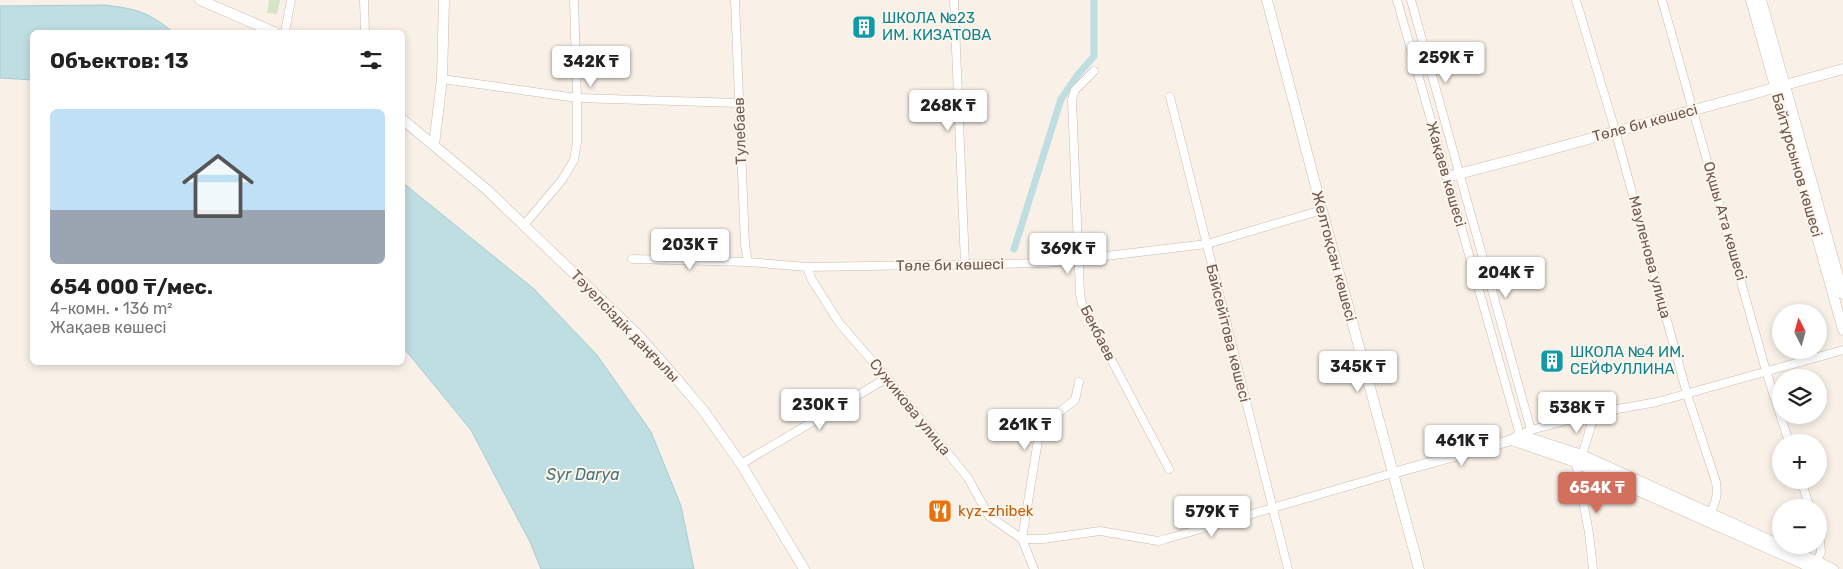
<!DOCTYPE html>
<html lang="ru">
<meta charset="utf-8">
<style>
:root{--surface:#fff;--page:#f6f6f6;--text:#222;--muted:#767676;--line:#e0e0e0;--accent:#d36f5d}
body{margin:0;font-family:Rubik,sans-serif;background:var(--page);color:var(--text);height:100vh;display:flex;flex-direction:column;font-size:19px;white-space:nowrap}
*{box-sizing:border-box;margin:0}
p{font-size:16px;color:var(--muted)}
.icon{flex:none;width:28px;height:28px;fill:none;stroke:currentColor;stroke-width:2;stroke-linecap:round;stroke-linejoin:round}
.map{position:relative;flex:1;overflow:hidden}
.sheet{position:absolute;left:30px;top:30px;width:375px;height:335px;display:flex;flex-direction:column;background:var(--surface);border-radius:8px;box-shadow:0 2px 8px #0003}
.sheet>*{flex:none}
.needle{width:32px;rotate:354deg}
.controls{position:absolute;left:1772px;top:304px;display:grid;gap:10px}
.controls a{display:grid;place-items:center;width:55px;height:55px;border-radius:50%;background:var(--surface);box-shadow:0 2px 8px #0003;font-size:25px}
.price{position:absolute;translate:-50% -42px;padding:0 11px;border-radius:5px;background:#fff;color:#222;font-size:16px;line-height:32px;filter:drop-shadow(0 1px 2px #0008)}
.price::after{content:'';position:absolute;left:50%;top:30px;width:15px;height:11px;margin-left:-8px;background:inherit;clip-path:polygon(0 0,100% 0,50% 100%)}
.price.on{background:var(--accent);color:#fff}
ul{padding:0;list-style:none}
li{display:grid;align-content:center;gap:10px;height:265px;padding:0 20px}
li+li{border-top:1px solid var(--line)}
li span{display:grid;place-items:center;height:155px;border-radius:8px;color:#555}
li>.icon{margin-inline-start:auto}
span .icon{width:90px;height:90px;fill:#fffc;stroke-width:1}
li b{font-size:21px}
h2{display:flex;justify-content:space-between;align-items:center;height:60px;padding:0 20px;font-size:21px}
.map>svg:first-child{display:block}
</style>
<div class="map">
<svg width="1843" height="569" viewBox="0 0 1843 569">
<rect width="100%" height="100%" fill="#f9f1e8"/>
<path fill="#d6e5c8" d="M 269,0 L 280,0 L 277,14 L 267,13 Z"/>
<path fill="#bfdee1" stroke="#a6cdd1" d="M 105,5 C 137,9 148,12 173,32 L 32,32 L 32,80 L 0,78 L 0,6 Z
M 402,182 L 534,289 L 597,355 L 651,432 L 681,506 L 694,569 L 541,569 L 530,542 L 471,430 L 403,347 Z"/>
<g fill="none" stroke-linecap="round" stroke-linejoin="round">
<path stroke="#bfdee1" stroke-width="7" d="M 1014,249 L 1061,99 L 1077,76 L 1094,56 L 1094,0"/>
<g stroke="#cab9af" stroke-width="9">
<path id="street" d="M 364,0 L 365,32
M 735,0 L 745,245 L 748,262
M 954,0 L 965,264
M 1397,0 L 1520,435 L 1531,430 L 1595,413 L 1657,402 L 1843,350
M 1411,0 L 1531,430
M 1576,0 L 1615,130 L 1687,394 L 1716,482 C 1718,495 1716,502 1710,514
M 1662,0 L 1766,371 L 1789,442
M 285,32 L 291,0
M 1094,71 L 1075,90 L 1072,100 L 1080,294 L 1082,304 L 1169,469
M 442,79 L 577,98 L 739,103
M 1170,97 L 1288,569
M 524,225 L 562,180 L 574,160 L 577,142 L 577,98 L 574,0
M 632,259 L 748,262 L 807,267 L 1047,263 L 1207,244 L 1322,210
M 807,267 L 812,280 L 840,324 L 887,378 L 968,478 L 989,516 L 1022,539
M 741,464 L 887,378
M 1801,480 L 1810,508
M 1022,539 L 1043,539 L 1100,531 L 1158,541 L 1166,539 L 1393,473
M 1022,539 L 1039,434 L 1045,423 L 1075,400 L 1079,382
M 1022,539 L 1034,569
M 1817,561 L 1821,552 L 1819,533
M 1593,569 L 1589,533 L 1576,464 L 1582,455 L 1595,413"/>
</g>
<g stroke="#cebbb0" stroke-width="11">
<path id="secondary" d="M 200,0 L 274,32
M 1267,0 L 1322,210 L 1419,569
M 1751,0 L 1843,330
M 1761,0 L 1843,294
M 402,119 L 486,189 L 638,335 L 669,370 L 703,410 L 741,464 L 804,569
M 434,145 L 442,79 L 444,0
M 1447,177 L 1527,156 L 1843,69
M 1512,440 L 1567,459 L 1815,569
M 1393,473 L 1512,440 L 1520,435 L 1582,455 L 1833,569"/>
</g>
<use href="#street" stroke="#fff" stroke-width="8"/>
<use href="#secondary" stroke="#fff" stroke-width="10"/>
</g>
<defs>
<g id="building-square" transform="scale(1.25)"><rect x="-9" y="-9" width="18" height="18" rx="4" fill="#0f9aa8" stroke="#fdf6ed"/><path d="M-4-6H4V6H1V3H-1V6H-4ZM-2.5-4.3h1.7v1.8h-1.7ZM.8-4.3h1.7v1.8H.8ZM-2.5-1h1.7V.8h-1.7ZM.8-1h1.7V.8H.8Z" fill="#fff"/></g>
<g id="restaurant-square" transform="scale(1.25)"><rect x="-9" y="-9" width="18" height="18" rx="4" fill="#e8710a" stroke="#fdf6ed"/><path d="M-5-6h1v4h1v-4h1v4h1v-4h1v5L-1.5 .5V6h-2V.5L-5-1ZM5-6V6H3V1.5H1.5Q1.5-4 5-6Z" fill="#fff"/></g>
</defs>
<g fill-rule="evenodd">
<use href="#building-square" x="864" y="27"/>
<use href="#building-square" x="1552" y="361"/>
<use href="#restaurant-square" x="940" y="511"/>
</g>
<g text-anchor="middle" dominant-baseline="central" stroke-width="4" stroke-linejoin="round" paint-order="stroke">
<g font-size="15" fill="#0d838f" stroke="#fdf6ed" text-anchor="start">
<text x="882" y="18">ШКОЛА №23<tspan x="882" dy="17">ИМ. КИЗАТОВА</tspan></text>
<text x="1570" y="352">ШКОЛА №4 ИМ.<tspan x="1570" dy="17">СЕЙФУЛЛИНА</tspan></text>
</g>
<g font-size="15" fill="#70584f" stroke="#fdf6ed">
<text transform="translate(1645 123) rotate(-15)">Төле би көшесі</text>
<text transform="translate(740 131) rotate(-92)">Тулебаев</text>
<text transform="translate(1797 165) rotate(74)">Байтұрсынов көшесі</text>
<text transform="translate(1446 174) rotate(74)">Жақаев көшесі</text>
<text transform="translate(1725 221) rotate(74)">Оқшы Ата көшесі</text>
<text transform="translate(1334 256) rotate(75)">Желтоқсан көшесі</text>
<text transform="translate(1650 257) rotate(75)">Мауленова улица</text>
<text transform="translate(950 265) rotate(-1)">Төле би көшесі</text>
<text transform="translate(625 326) rotate(46)">Тәуелсіздік даңғылы</text>
<text transform="translate(1098 333) rotate(63)">Бекбаев</text>
<text transform="translate(1228 333) rotate(76)">Байсейітова көшесі</text>
<text transform="translate(910 407) rotate(51)">Сужикова улица</text>
</g>
<g font-size="15" fill="#c56008" stroke="#fdf6ed" text-anchor="start">
<text x="958" y="511">kyz-zhibek</text>
</g>
<g font-size="16" font-style="italic" fill="#48757a" stroke="#fdf6ed">
<text x="583" y="474">Syr Darya</text>
</g>
</g>
</svg>
<div class="controls">
<a><svg class="needle" viewBox="-14 -14 28 28"><path d="M0-13l5 13h-10z" fill="#e53935"/><path d="M0 13l5-13h-10z" fill="#767676"/></svg></a>
<a><svg class="icon" aria-label="layers" viewBox="0 0 24 24"><path d="M12 4l9 5-9 5-9-5zM3 14l9 5 9-5"/></svg></a>
<a>+</a>
<a>−</a>
</div>
<b class="price" style="left:1446px;top:84px">259K ₸</b>
<b class="price" style="left:591px;top:88px">342K ₸</b>
<b class="price" style="left:948px;top:132px">268K ₸</b>
<b class="price" style="left:690px;top:271px">203K ₸</b>
<b class="price" style="left:1068px;top:275px">369K ₸</b>
<b class="price" style="left:1506px;top:299px">204K ₸</b>
<b class="price" style="left:1358px;top:393px">345K ₸</b>
<b class="price" style="left:820px;top:431px">230K ₸</b>
<b class="price" style="left:1577px;top:434px">538K ₸</b>
<b class="price" style="left:1025px;top:451px">261K ₸</b>
<b class="price" style="left:1462px;top:467px">461K ₸</b>
<b class="price on" style="left:1597px;top:514px">654K ₸</b>
<b class="price" style="left:1212px;top:538px">579K ₸</b>
<section class="sheet">
<h2>Объектов: 13<svg class="icon" aria-label="filters" viewBox="0 0 24 24"><path d="M4 7h16M4 17h16"/><circle cx="9" cy="7" r="2"/><circle cx="15" cy="17" r="2"/></svg></h2>
<ul>
<li><span style="background:linear-gradient(#bfe0f5 65%,#9aa5b1 0)"><svg class="icon" aria-label="home" viewBox="0 0 24 24"><path d="M3 11l9-7 9 7M6 9v11h12V9"/></svg></span><div><b>654 000 ₸/мес.</b><p>4-комн. · 136 m²</p><p>Жақаев көшесі</p></div></li>
</ul>
</section>
</div>
